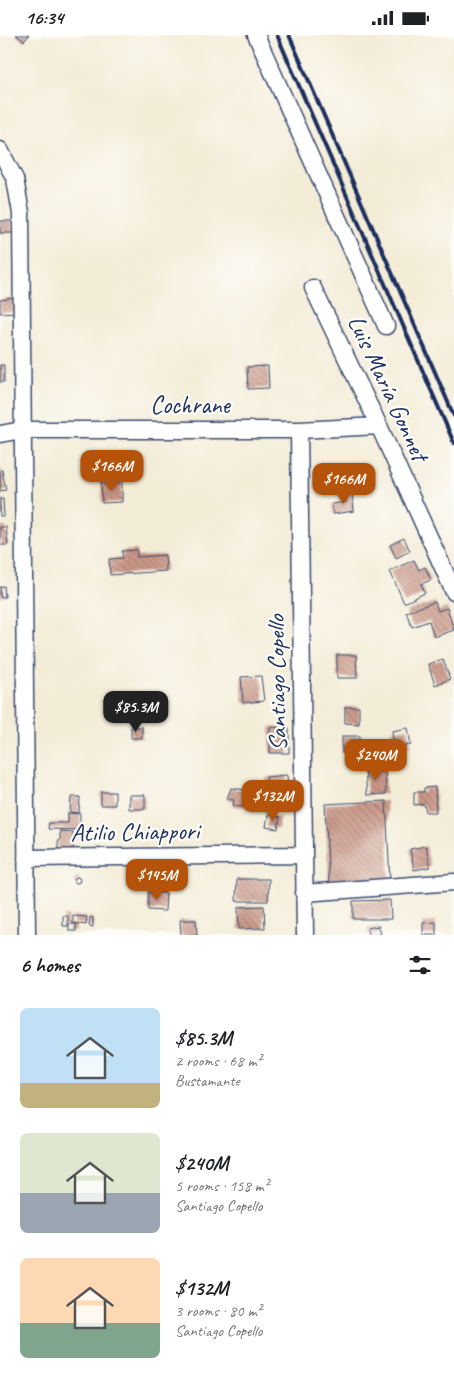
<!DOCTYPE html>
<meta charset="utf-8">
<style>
:root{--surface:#fff;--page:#f2f2f2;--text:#202124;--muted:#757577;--accent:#b45309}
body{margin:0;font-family:Caveat,sans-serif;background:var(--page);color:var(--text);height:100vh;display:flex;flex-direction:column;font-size:19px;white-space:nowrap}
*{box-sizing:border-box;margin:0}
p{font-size:16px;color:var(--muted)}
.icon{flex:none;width:28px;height:28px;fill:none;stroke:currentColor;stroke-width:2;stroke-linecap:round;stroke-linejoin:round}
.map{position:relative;height:900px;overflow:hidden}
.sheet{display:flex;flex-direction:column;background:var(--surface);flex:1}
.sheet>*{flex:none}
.price{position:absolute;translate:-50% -42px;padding:0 11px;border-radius:10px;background:var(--accent);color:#fff;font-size:16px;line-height:32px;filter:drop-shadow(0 1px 2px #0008)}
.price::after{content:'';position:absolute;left:50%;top:30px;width:15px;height:11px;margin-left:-8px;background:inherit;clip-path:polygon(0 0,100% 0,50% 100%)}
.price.on{background:#222;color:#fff}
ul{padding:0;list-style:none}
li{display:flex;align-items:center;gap:15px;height:125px;padding:0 20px}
li span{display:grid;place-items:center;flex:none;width:140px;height:100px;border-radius:8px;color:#555}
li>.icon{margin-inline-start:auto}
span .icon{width:60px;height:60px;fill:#fffc;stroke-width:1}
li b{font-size:21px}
h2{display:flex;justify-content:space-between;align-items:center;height:60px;padding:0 20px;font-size:21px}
.status{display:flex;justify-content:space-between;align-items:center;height:35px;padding:0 25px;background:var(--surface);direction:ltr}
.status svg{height:14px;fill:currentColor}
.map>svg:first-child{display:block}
</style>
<div class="status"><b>16:34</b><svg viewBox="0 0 49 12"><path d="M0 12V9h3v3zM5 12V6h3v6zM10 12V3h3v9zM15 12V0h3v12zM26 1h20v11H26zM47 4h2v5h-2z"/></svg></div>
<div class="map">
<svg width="454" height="900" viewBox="0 0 454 900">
<defs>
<pattern id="building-back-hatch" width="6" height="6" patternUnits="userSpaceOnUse" patternTransform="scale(1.25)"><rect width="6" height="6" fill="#cb9888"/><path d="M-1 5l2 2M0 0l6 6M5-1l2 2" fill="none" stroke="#a47c72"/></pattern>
</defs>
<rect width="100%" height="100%" fill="#fdfcf7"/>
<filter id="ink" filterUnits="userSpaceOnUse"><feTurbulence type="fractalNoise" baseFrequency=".02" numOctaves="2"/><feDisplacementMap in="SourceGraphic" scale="10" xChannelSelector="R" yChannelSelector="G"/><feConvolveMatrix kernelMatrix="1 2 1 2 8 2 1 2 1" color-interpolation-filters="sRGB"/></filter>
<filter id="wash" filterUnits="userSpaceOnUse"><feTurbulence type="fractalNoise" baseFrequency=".0096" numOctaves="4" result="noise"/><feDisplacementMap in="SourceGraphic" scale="20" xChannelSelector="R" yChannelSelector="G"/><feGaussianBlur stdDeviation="1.12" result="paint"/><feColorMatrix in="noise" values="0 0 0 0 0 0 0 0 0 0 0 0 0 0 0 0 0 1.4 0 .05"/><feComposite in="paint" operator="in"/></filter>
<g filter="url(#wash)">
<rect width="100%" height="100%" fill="#f3ecd7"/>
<g id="blocks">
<path fill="url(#building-back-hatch)" d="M 16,0 L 29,0 L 24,6 Z
M 0,186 L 12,186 L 13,198 L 0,198 Z
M 14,263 L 15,277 L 0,278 L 0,265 Z
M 0,330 L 4,330 L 4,347 L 0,347 Z
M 268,331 L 269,353 L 248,354 L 247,332 Z
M 2,435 L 6,455 L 0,456 L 0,436 Z
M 122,446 L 122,467 L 102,468 L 101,447 Z
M 352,457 L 354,476 L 333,479 L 332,469 L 346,467 L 345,459 Z
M 0,464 L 3,464 L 4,481 L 0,481 Z
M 0,492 L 6,492 L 8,510 L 0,510 Z
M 404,503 L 410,516 L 396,523 L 390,510 Z
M 137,515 L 137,522 L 165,520 L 166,536 L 110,540 L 109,524 L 123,523 L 122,516 Z
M 414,525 L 419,535 L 425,532 L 431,545 L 421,549 L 425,558 L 404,568 L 390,536 Z
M 4,551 L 5,562 L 0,562 L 0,552 Z
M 435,567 L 438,576 L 447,573 L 454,595 L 434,602 L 429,586 L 412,592 L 406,577 Z
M 337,620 L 356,620 L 357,643 L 337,643 Z
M 443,624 L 450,644 L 435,650 L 428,629 Z
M 261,641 L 264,666 L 243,668 L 241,642 Z
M 345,672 L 359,672 L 359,689 L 345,688 Z
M 131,692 L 142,692 L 142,703 L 131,703 Z
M 270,692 L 289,693 L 289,718 L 270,718 Z
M 408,693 L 411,710 L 394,712 L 392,696 Z
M 342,701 L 360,701 L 360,718 L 342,718 Z
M 385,733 L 386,759 L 367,760 L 365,734 Z
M 287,740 L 288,753 L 267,755 L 266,742 Z
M 435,752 L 436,777 L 426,777 L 424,769 L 414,770 L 414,757 L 424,757 L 424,753 Z
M 231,753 L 246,755 L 245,772 L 233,771 L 234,765 L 227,764 Z
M 101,757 L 115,757 L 115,770 L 101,770 Z
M 129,760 L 145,760 L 145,774 L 129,774 Z
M 71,762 L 80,762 L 79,778 L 70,777 Z
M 386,766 L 390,847 L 329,850 L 325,769 Z
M 68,778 L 80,779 L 80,788 L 83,788 L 83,795 L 48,794 L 49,788 L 68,788 Z
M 268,780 L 280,782 L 278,794 L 266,792 Z
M 60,796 L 73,797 L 73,815 L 58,815 L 58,806 L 60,806 Z
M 426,811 L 430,832 L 414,835 L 410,814 Z
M74 845a3 3 0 1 1 6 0a3 3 0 1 1-6 0Z
M 237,844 L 269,844 L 268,866 L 236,866 Z
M 148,857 L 166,858 L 165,876 L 148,875 Z
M 390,865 L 391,884 L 353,884 L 353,866 Z
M 264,871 L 265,893 L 239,894 L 238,872 Z
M 63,881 L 68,881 L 68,891 L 63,891 Z
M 73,881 L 87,882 L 86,890 L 73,888 Z
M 90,882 L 93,883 L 93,892 L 89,891 Z
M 180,885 L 196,885 L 197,900 L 181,900 Z
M 436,887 L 436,900 L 423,900 L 423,888 Z
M 69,889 L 76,889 L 76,896 L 69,896 Z
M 379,891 L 381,900 L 368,900 L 367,893 Z"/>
</g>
</g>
<g filter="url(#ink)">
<use href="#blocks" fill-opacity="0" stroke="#3b4b70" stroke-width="1"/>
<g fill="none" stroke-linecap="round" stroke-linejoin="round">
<g stroke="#3b4b70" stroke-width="19">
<path id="minor" d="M 256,0 L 386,291
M 0,115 L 15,144 L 21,178 L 27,900
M 313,253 L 379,391 L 454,557
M 299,395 L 305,900
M 0,399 L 22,395 L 299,395 L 379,391
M 26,823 L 304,820
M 304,858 L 454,847"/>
</g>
<use href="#minor" stroke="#fff" stroke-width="16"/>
<path stroke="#1b2f5e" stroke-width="4" d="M 277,0 L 454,408
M 289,0 L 454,381"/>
</g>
</g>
<g text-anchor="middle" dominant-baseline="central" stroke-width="4.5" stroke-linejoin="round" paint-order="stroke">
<g font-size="25" fill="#1b2f5e" stroke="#fdfcf7">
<text transform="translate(388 353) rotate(65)">Luis María Gonnet</text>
<text x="190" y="370">Cochrane</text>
<text transform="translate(277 648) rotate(-91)">Santiago Copello</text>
<text transform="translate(135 797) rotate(-1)">Atilio Chiappori</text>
</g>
</g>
</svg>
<b class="price" style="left:112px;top:457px">$166M</b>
<b class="price" style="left:344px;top:470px">$166M</b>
<b class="price on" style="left:136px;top:698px">$85.3M</b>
<b class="price" style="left:376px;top:746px">$240M</b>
<b class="price" style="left:273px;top:787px">$132M</b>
<b class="price" style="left:157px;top:866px">$145M</b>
</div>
<section class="sheet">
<h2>6 homes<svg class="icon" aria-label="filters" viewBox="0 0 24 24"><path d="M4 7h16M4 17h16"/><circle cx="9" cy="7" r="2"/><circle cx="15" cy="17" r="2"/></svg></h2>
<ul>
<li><span style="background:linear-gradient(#bfe0f5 75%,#c2b280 0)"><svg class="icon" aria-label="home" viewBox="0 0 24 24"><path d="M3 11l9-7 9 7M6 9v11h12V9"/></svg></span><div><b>$85.3M</b><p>2 rooms · 68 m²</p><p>Bustamante</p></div></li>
<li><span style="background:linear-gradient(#dfe7d0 60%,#9aa5b1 0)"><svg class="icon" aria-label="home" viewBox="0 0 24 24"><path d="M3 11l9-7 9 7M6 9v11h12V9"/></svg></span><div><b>$240M</b><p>5 rooms · 158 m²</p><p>Santiago Copello</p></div></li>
<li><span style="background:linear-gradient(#ffd9b3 65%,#7fa58c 0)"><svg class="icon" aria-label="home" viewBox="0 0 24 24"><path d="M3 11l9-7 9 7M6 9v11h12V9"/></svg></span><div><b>$132M</b><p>3 rooms · 80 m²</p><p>Santiago Copello</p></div></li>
</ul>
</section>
